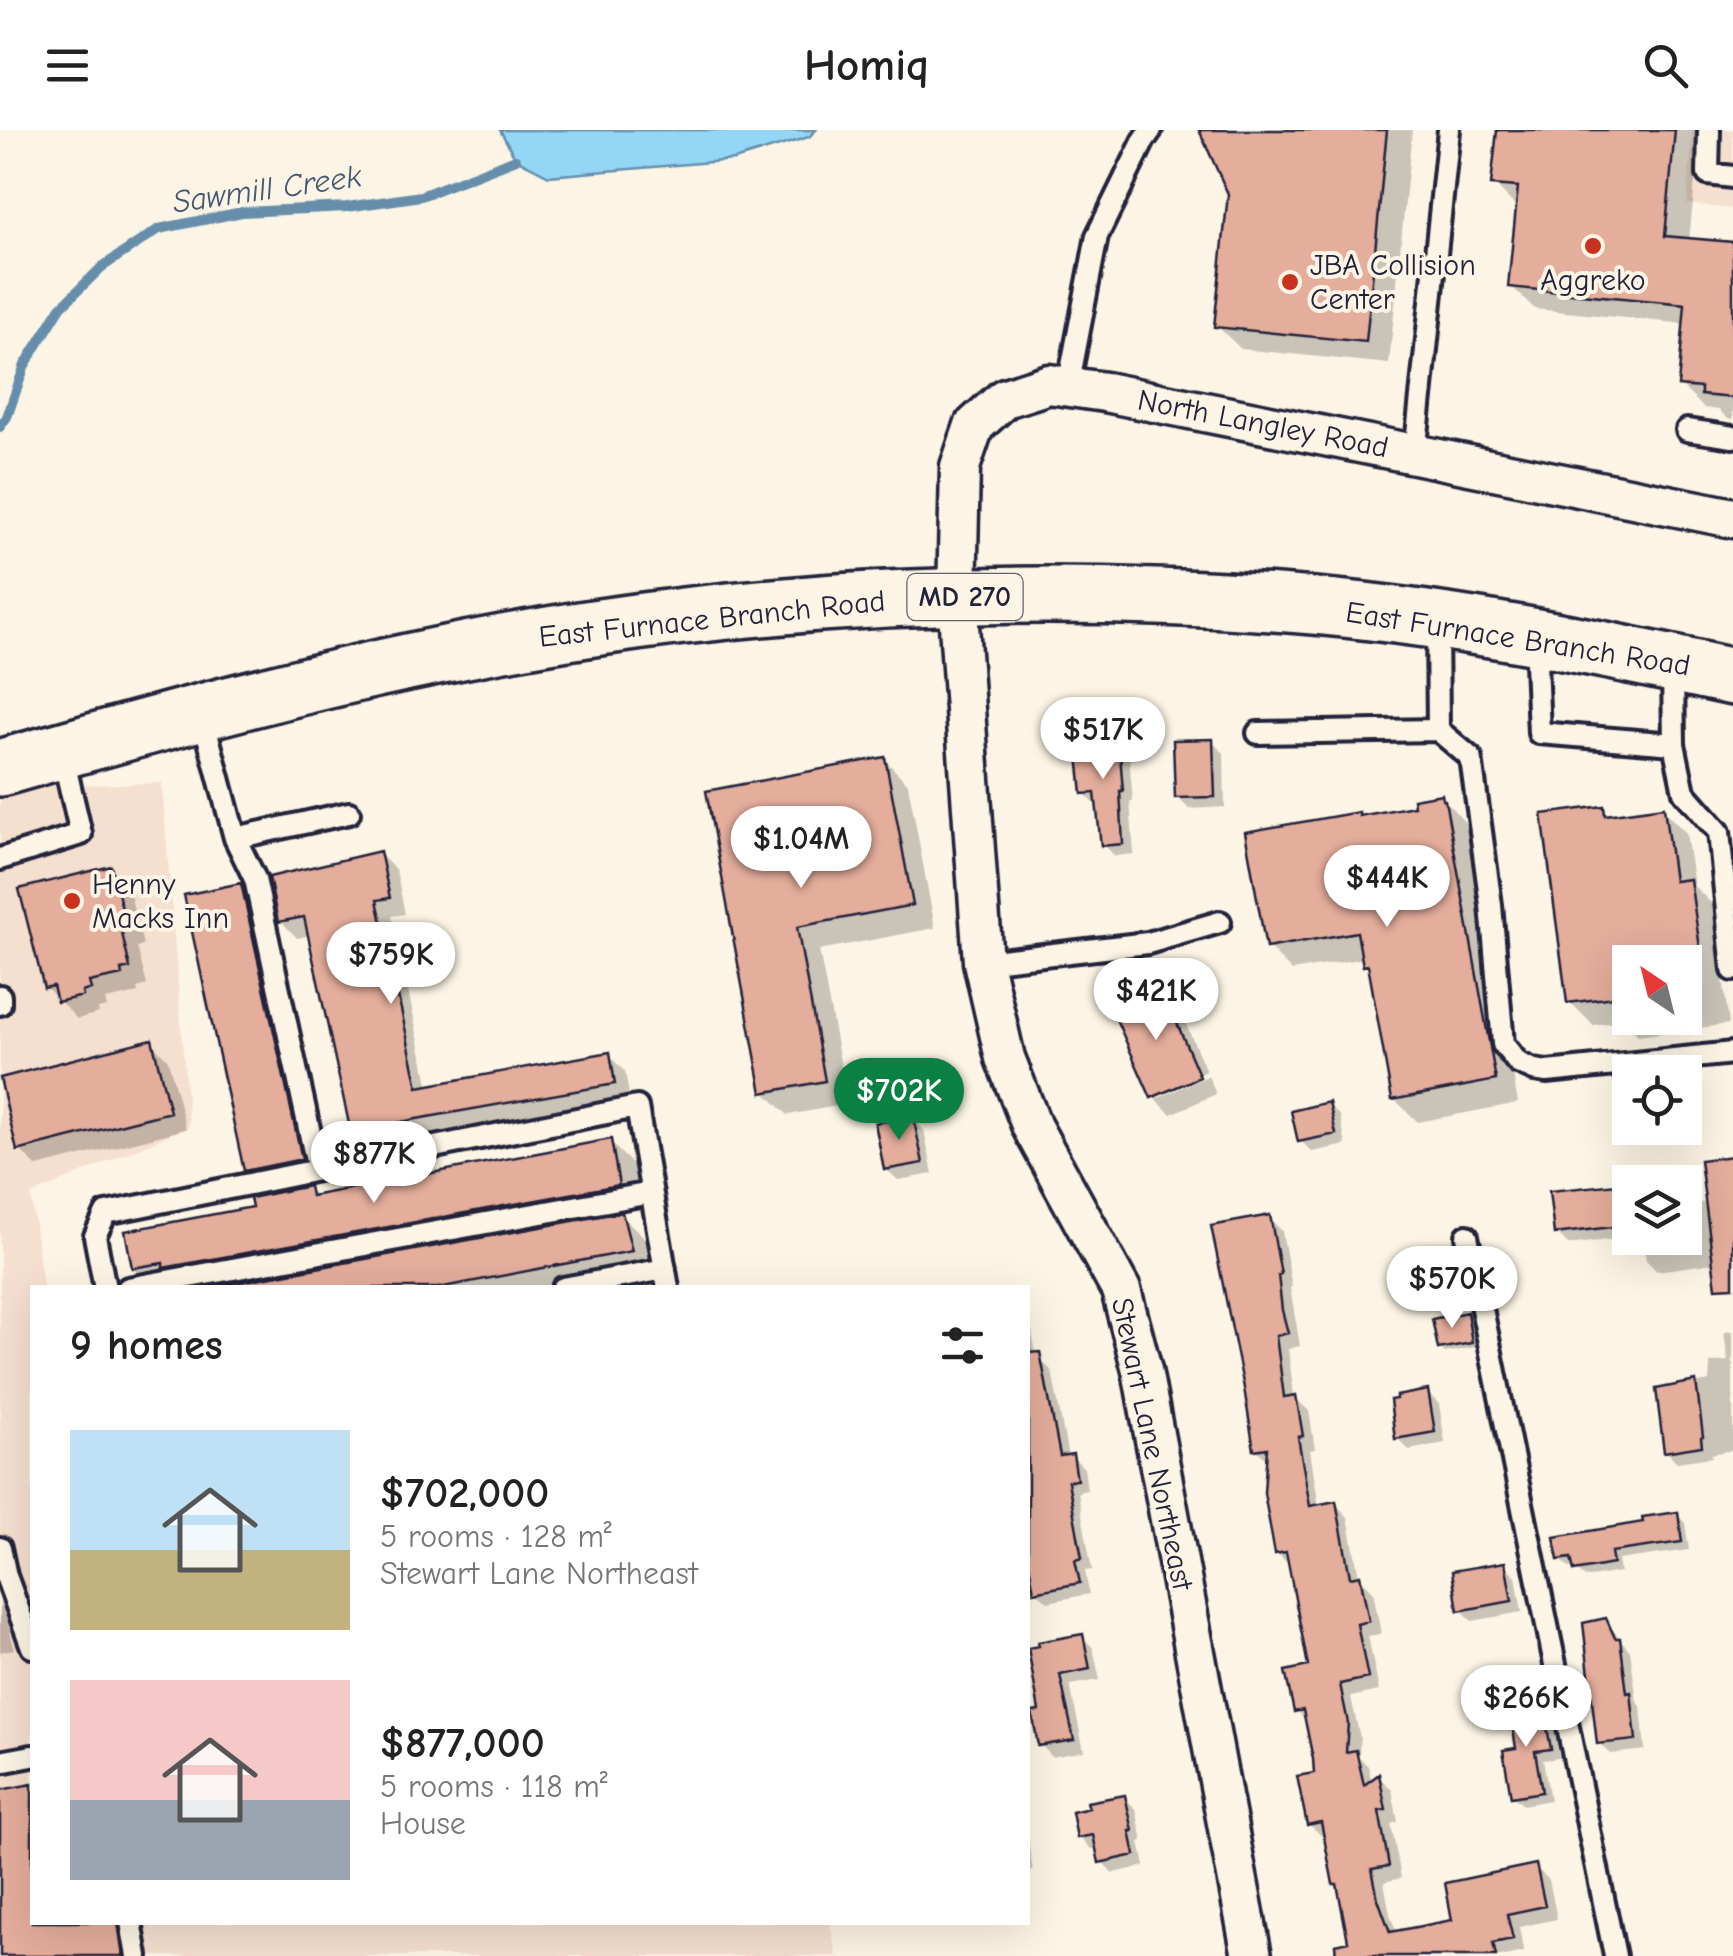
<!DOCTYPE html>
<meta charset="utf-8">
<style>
:root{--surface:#fff;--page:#f2f2f2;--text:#222;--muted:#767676;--accent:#0b8043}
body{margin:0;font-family:"Comic Neue",sans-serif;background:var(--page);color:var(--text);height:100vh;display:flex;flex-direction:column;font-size:38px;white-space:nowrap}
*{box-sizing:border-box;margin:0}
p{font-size:32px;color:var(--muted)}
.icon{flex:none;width:55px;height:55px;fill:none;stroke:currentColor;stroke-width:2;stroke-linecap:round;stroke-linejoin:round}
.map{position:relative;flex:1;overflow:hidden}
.details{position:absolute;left:30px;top:1155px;width:1000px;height:640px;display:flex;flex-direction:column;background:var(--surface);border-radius:0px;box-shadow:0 10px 40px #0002}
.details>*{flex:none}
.needle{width:65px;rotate:325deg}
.fabs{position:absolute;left:1612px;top:815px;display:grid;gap:20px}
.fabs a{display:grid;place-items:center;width:90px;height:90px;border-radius:0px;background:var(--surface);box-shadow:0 10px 40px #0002;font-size:50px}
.price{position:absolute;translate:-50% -85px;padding:0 22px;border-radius:35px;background:#fff;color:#222;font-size:32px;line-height:65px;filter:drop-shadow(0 2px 5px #0008)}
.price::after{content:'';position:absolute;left:50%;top:60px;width:30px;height:22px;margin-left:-15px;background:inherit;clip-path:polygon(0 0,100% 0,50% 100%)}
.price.active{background:var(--accent);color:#fff}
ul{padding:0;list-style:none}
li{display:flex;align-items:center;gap:30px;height:250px;padding:0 40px}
li span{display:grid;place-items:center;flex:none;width:280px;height:200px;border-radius:0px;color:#555}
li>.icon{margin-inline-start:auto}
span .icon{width:120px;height:120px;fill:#fffc;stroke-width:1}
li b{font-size:42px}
h2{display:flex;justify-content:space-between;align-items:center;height:120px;padding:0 40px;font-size:42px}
header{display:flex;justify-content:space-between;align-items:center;height:130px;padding:0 40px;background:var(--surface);font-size:45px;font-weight:600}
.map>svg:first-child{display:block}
</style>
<header><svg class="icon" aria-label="menu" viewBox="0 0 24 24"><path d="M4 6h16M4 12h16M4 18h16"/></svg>Homiq<svg class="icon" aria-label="search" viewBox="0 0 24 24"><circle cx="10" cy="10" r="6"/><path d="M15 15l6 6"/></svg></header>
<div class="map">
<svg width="1733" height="1826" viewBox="0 0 1733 1826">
<rect width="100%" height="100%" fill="#fcf5e5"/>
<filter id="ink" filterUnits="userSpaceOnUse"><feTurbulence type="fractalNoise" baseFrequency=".01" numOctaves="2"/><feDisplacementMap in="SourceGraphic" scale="20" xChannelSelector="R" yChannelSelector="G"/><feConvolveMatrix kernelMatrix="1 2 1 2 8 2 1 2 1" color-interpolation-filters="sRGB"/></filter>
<g filter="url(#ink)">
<path fill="#f5dfcf" d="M 1693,0 L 1733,0 L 1733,79 L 1687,74 Z
M 162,653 L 189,996 L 31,1065 L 43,1157 L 32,1158 L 32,1792 L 830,1792 L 837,1826 L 0,1826 L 0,657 Z"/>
<path fill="#94d6f6" stroke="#668eab" stroke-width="2.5" d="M 500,0 L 816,0 L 809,7 L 734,30 L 549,46 L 516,29 Z"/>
<path fill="#0003" fill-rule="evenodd" d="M 1202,0 L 1412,0 L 1389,234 L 1241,219 L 1217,196 L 1231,64 Z
M 1499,0 L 1700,0 L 1689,111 L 1733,115 L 1733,289 L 1727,288 L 1719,280 L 1704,278 L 1680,255 L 1686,194 L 1535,179 L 1511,156 L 1518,79 L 1494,54 Z
M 1113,603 L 1125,614 L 1126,623 L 1129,626 L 1133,672 L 1130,672 L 1134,724 L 1115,726 L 1103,714 L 1099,674 L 1096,675 L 1084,663 Z
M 1212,612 L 1224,623 L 1225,677 L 1189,679 L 1177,667 Z
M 885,630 L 908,654 L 935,798 L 819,820 L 848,974 L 788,985 L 764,962 L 708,663 Z
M 1441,666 L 1468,696 L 1518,973 L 1418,992 L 1394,969 L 1371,841 L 1365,835 L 1364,828 L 1292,841 L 1268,817 L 1358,684 L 1362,688 L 1417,678 Z
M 1603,679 L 1611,687 L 1663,680 L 1686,703 L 1694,756 L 1713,775 L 1729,894 L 1639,906 L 1624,891 L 1593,895 L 1570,872 ZM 1630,832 L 1685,832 L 1685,888 L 1630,888 Z
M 379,724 L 396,740 L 405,784 L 392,786 L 429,958 L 609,925 L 625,942 L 630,970 L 370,1018 L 353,1002 L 311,805 L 297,808 L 281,791 Z
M 110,738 L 128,756 L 143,815 L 137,817 L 147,855 L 137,858 L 138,863 L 105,870 L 107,877 L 98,879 L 99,883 L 77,889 L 46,857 Z
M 241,756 L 265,780 L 324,1052 L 306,1056 L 317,1067 L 610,1012 L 634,1036 L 641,1078 L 618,1082 L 645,1108 L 654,1144 L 584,1158 L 151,1158 L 136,1142 L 128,1103 L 255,1079 L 273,1066 L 246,1040 Z
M 1161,861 L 1179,878 L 1206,941 L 1158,962 L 1158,968 L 1208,946 L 1216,964 L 1171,984 L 1153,967 Z
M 151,912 L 168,930 L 186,999 L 37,1037 L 20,1020 Z
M 1328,975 L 1340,986 L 1346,1015 L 1312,1022 L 1301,1011 Z
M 912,988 L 924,1000 L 933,1044 L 898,1050 L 886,1039 Z
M 1733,1028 L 1733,1137 L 1714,1133 L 1657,1141 L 1646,1130 L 1642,1108 L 1685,1108 L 1685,1075 L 1708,1072 Z
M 1615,1057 L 1627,1068 L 1630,1107 L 1568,1115 L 1557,1103 Z
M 1269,1088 L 1282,1101 L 1292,1157 L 1290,1157 L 1300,1216 L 1288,1219 L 1294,1267 L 1309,1281 L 1315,1319 L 1310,1320 L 1319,1377 L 1335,1373 L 1348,1387 L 1359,1447 L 1373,1461 L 1381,1504 L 1368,1506 L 1379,1561 L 1351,1567 L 1360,1608 L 1359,1627 L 1368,1636 L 1372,1652 L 1379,1647 L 1392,1660 L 1398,1692 L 1391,1694 L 1401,1748 L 1384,1752 L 1390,1784 L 1397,1804 L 1455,1792 L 1535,1737 L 1549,1750 L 1557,1789 L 1519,1797 L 1524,1822 L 1504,1826 L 1349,1826 L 1352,1816 L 1340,1758 L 1335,1753 L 1327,1706 L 1323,1707 L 1309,1694 L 1317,1645 L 1309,1593 L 1296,1580 L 1311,1538 L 1292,1438 L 1277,1423 L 1269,1332 L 1256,1319 Z
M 1028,1177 L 1037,1230 L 1040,1230 L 1052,1241 L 1068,1327 L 1072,1326 L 1084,1338 L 1087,1360 L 1078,1362 L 1092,1440 L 1085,1441 L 1089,1464 L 1048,1472 L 1036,1461 L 1028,1414 L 1028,1407 L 1033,1406 L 1028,1365 Z
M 1466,1185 L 1471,1190 L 1476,1217 L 1445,1223 L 1440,1218 Z
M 1733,1201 L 1733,1320 L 1711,1324 L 1712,1327 L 1677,1332 L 1666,1321 L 1659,1261 L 1709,1251 L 1710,1233 L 1728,1231 L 1724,1202 Z
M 1428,1263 L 1439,1274 L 1445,1313 L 1409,1320 L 1397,1308 Z
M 1677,1385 L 1685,1393 L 1689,1420 L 1618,1430 L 1620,1442 L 1585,1448 L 1575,1437 L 1569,1438 L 1560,1429 L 1646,1394 Z
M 0,1413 L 19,1494 L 9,1496 L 14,1519 L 0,1522 Z
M 1504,1434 L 1516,1446 L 1522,1482 L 1472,1491 L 1461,1479 Z
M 1606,1491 L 1630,1521 L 1637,1572 L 1641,1576 L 1645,1620 L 1610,1624 L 1600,1613 Z
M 1082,1506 L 1093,1518 L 1100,1550 L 1070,1555 L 1084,1621 L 1052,1627 L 1041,1615 L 1042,1583 L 1030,1520 Z
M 1542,1578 L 1552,1587 L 1559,1628 L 1543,1630 L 1550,1670 L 1523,1675 L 1513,1666 L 1519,1620 Z
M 31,1656 L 32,1792 L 139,1792 L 141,1826 L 0,1826 L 0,1662 Z
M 1125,1668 L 1136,1679 L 1143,1711 L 1140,1712 L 1145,1736 L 1113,1743 L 1102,1732 L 1098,1717 L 1091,1719 L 1080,1707 Z
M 1028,1710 L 1033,1741 L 1028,1742 Z"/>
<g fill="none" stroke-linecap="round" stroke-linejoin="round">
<path stroke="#668eab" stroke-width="10" d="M 0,297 L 7,287 L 25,235 L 61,177 L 102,137 L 159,99 L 242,82 L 347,77 L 421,66 L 516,29"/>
</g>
<path fill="#e4ad9c" stroke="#22223b" stroke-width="2.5" d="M 1199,0 L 1387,0 L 1366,212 L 1214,197 L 1228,64 Z
M 1497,0 L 1675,0 L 1665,106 L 1733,112 L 1733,268 L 1701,265 L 1701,258 L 1678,256 L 1685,174 L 1508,157 L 1518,57 L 1491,55 Z
M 1114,600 L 1116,612 L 1119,612 L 1123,661 L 1120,661 L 1123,714 L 1101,716 L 1095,663 L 1082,664 L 1077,615 L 1082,615 L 1081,604 Z
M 1213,609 L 1215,667 L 1175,668 L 1173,610 Z
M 885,627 L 913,775 L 797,797 L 825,951 L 762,963 L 706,661 Z
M 1442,664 L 1443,670 L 1445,670 L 1496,950 L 1392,970 L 1368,835 L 1363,836 L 1357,802 L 1266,818 L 1245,702 L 1359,682 L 1359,686 L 1414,676 L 1413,669 Z
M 1604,676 L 1605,685 L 1664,677 L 1674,751 L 1690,749 L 1702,832 L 1630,832 L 1630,865 L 1567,873 L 1542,684 Z
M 380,721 L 390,768 L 377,770 L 418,957 L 610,922 L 615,954 L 411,990 L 351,1003 L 304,787 L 278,792 L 269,747 Z
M 111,736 L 127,798 L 121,799 L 130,838 L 121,840 L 122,845 L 89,852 L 91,859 L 82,862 L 83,866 L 57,872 L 53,856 L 44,858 L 19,759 Z
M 241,753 L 302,1029 L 244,1041 L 184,765 Z
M 1162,858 L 1200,947 L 1151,968 L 1112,880 Z
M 152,909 L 170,982 L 17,1021 L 0,948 Z
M 1329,972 L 1336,1004 L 1298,1012 L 1291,981 Z
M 913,986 L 923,1033 L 884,1040 L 875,993 Z
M 611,1009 L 619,1055 L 163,1138 L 163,1133 L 132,1138 L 125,1101 L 252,1077 L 250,1068 L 309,1056 L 311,1066 Z
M 1733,1026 L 1733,1157 L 1716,1158 L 1700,1030 Z
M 1617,1054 L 1621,1096 L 1554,1104 L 1549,1061 Z
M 622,1082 L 632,1121 L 438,1158 L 208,1158 Z
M 1270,1085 L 1281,1144 L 1278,1145 L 1282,1180 L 1288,1203 L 1276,1206 L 1284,1267 L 1296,1265 L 1303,1306 L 1298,1307 L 1310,1376 L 1336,1371 L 1350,1447 L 1360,1445 L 1369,1491 L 1357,1494 L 1368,1548 L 1340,1554 L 1348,1593 L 1346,1622 L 1356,1620 L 1364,1655 L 1379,1644 L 1386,1680 L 1379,1681 L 1389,1736 L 1372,1739 L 1378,1769 L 1390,1802 L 1452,1790 L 1445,1753 L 1536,1734 L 1545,1776 L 1507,1784 L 1513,1809 L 1493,1813 L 1496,1826 L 1336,1826 L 1335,1814 L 1348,1811 L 1337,1754 L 1333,1754 L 1321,1692 L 1307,1695 L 1297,1646 L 1314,1643 L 1313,1629 L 1303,1580 L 1294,1582 L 1285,1541 L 1308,1536 L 1286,1422 L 1275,1424 L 1264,1363 L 1267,1318 L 1254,1320 L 1244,1258 L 1211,1096 Z
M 1467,1182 L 1472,1213 L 1438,1219 L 1432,1189 Z
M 1040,1222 L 1060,1326 L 1073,1324 L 1077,1350 L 1068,1351 L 1082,1428 L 1075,1430 L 1080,1453 L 1034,1462 L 1028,1428 L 1028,1223 Z
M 1696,1251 L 1703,1306 L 1701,1307 L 1702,1316 L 1664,1322 L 1656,1259 Z
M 1428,1260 L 1435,1302 L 1395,1309 L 1390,1270 L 1396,1269 L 1396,1266 Z
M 1678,1382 L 1682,1412 L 1611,1422 L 1613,1434 L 1574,1441 L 1571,1428 L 1558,1430 L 1554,1407 L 1643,1392 L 1642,1387 Z
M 1505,1432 L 1512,1471 L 1458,1481 L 1452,1441 Z
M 1606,1488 L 1615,1508 L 1620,1508 L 1627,1563 L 1631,1562 L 1636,1610 L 1597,1614 L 1583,1493 Z
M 1083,1504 L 1090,1539 L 1060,1545 L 1074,1610 L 1038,1616 L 1032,1582 L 1039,1581 L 1028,1518 L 1039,1516 L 1038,1512 Z
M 1543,1575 L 1551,1619 L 1535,1621 L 1542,1662 L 1511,1667 L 1503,1620 L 1516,1618 L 1510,1581 Z
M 32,1654 L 32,1792 L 118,1792 L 123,1826 L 0,1826 L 0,1660 Z
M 1125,1665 L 1133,1701 L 1130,1701 L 1135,1725 L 1099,1733 L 1093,1705 L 1077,1708 L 1072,1682 L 1089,1678 L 1087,1672 Z"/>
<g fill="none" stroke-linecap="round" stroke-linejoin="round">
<g stroke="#22223b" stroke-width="28">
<path id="lane" d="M 1709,0 L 1708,44 L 1733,47
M 1068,257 L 1097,106 L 1144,10 L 1151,0
M 1687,300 L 1733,307
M 1415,324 L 1449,0
M 1437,493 L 1438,600 L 1471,628 L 1491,775 L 1503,914 L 1518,933 L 1534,940 L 1547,942 L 1733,923
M 1535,509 L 1539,603 L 1674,614 L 1673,539
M 202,584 L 235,708 L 255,749 L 318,1040 L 637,977 L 668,1158
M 1258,603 L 1438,600
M 1674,614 L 1684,662 L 1719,702 L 1733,840
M 235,708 L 349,683
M 0,729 L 81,704 L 62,623
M 983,832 L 1148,813 L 1220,792
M 0,866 L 0,874
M 1467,1106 L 1615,1826
M 105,1158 L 95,1106 L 106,1083 L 318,1040
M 128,1158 L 651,1063
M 563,1158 L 665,1139
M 0,1418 L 6,1446 L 32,1517
M 0,1632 L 32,1626
M 131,1792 L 137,1826"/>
</g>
<g stroke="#22223b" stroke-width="45">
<path id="street" d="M 1252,1826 L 1142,1240 L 1121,1160 L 1032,997 L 1005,928 L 983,832 L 957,467 L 960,337 L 974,296 L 1005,268 L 1049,254 L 1105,262 L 1733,388"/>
</g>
<g stroke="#22223b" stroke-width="62">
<path id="primary" d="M 0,638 C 195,582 392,528 593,498 C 822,464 1058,457 1289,474 C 1438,485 1587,515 1733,547"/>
</g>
<use href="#lane" stroke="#fcf5e5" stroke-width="20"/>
<use href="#street" stroke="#fcf5e5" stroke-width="38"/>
<use href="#primary" stroke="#fcf5e5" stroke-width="55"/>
</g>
</g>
<g fill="#c8321e" stroke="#fcf5e5" stroke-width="4">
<circle cx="1593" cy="116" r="10"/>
<circle cx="1290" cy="152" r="10"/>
<circle cx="72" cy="771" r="10"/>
</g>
<g text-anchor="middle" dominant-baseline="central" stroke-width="8" stroke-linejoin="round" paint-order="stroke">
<rect fill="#fcf5e5" stroke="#63616e" stroke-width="2.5" x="907.5" y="444" width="115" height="46" rx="8"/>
<g font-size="28" font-weight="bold" fill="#22223b">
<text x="965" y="467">MD 270</text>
</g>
<g font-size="30" fill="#22223b" stroke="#fcf5e5" text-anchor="start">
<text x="1310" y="135">JBA Collision<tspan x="1310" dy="34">Center</tspan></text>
<text x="1593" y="150" text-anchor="middle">Aggreko</text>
<text x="92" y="754">Henny<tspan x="92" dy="34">Macks Inn</tspan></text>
</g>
<g font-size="30" fill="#22223b" stroke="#fcf5e5">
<text transform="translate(1263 294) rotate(11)">North Langley Road</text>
<text transform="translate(712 489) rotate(-6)">East Furnace Branch Road</text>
<text transform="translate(1518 509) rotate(9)">East Furnace Branch Road</text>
<text transform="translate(1152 1314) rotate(78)">Stewart Lane Northeast</text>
</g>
<g font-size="32" font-style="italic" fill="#445873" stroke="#fcf5e5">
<text transform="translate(267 59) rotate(-8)">Sawmill Creek</text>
</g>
</g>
</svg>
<div class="fabs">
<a><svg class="needle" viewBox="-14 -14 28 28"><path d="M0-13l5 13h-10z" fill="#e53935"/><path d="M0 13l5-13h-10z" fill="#767676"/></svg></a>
<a><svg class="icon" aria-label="locate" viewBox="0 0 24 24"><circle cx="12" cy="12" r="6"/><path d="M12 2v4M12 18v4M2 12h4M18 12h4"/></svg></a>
<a><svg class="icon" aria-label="layers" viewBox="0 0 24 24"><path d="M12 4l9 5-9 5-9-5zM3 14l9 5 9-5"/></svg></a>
</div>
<b class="price" style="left:1103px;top:652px">$517K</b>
<b class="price" style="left:801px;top:761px">$1.04M</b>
<b class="price" style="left:1387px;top:800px">$444K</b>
<b class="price" style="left:391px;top:877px">$759K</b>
<b class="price" style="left:1156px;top:913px">$421K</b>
<b class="price active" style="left:899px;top:1013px">$702K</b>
<b class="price" style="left:374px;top:1076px">$877K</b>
<b class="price" style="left:1452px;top:1201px">$570K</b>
<b class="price" style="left:1526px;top:1620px">$266K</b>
<section class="details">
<h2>9 homes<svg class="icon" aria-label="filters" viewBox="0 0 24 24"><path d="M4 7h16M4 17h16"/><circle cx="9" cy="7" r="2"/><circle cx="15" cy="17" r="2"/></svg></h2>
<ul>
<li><span style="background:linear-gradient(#bfe0f5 60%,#c2b280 0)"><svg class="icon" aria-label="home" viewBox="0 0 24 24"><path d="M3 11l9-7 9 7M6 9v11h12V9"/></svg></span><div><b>$702,000</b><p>5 rooms · 128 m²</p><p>Stewart Lane Northeast</p></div></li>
<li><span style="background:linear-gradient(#f6c9c9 60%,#9aa5b1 0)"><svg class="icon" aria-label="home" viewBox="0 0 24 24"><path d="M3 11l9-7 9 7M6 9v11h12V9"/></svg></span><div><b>$877,000</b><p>5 rooms · 118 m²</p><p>House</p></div></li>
</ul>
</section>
</div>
